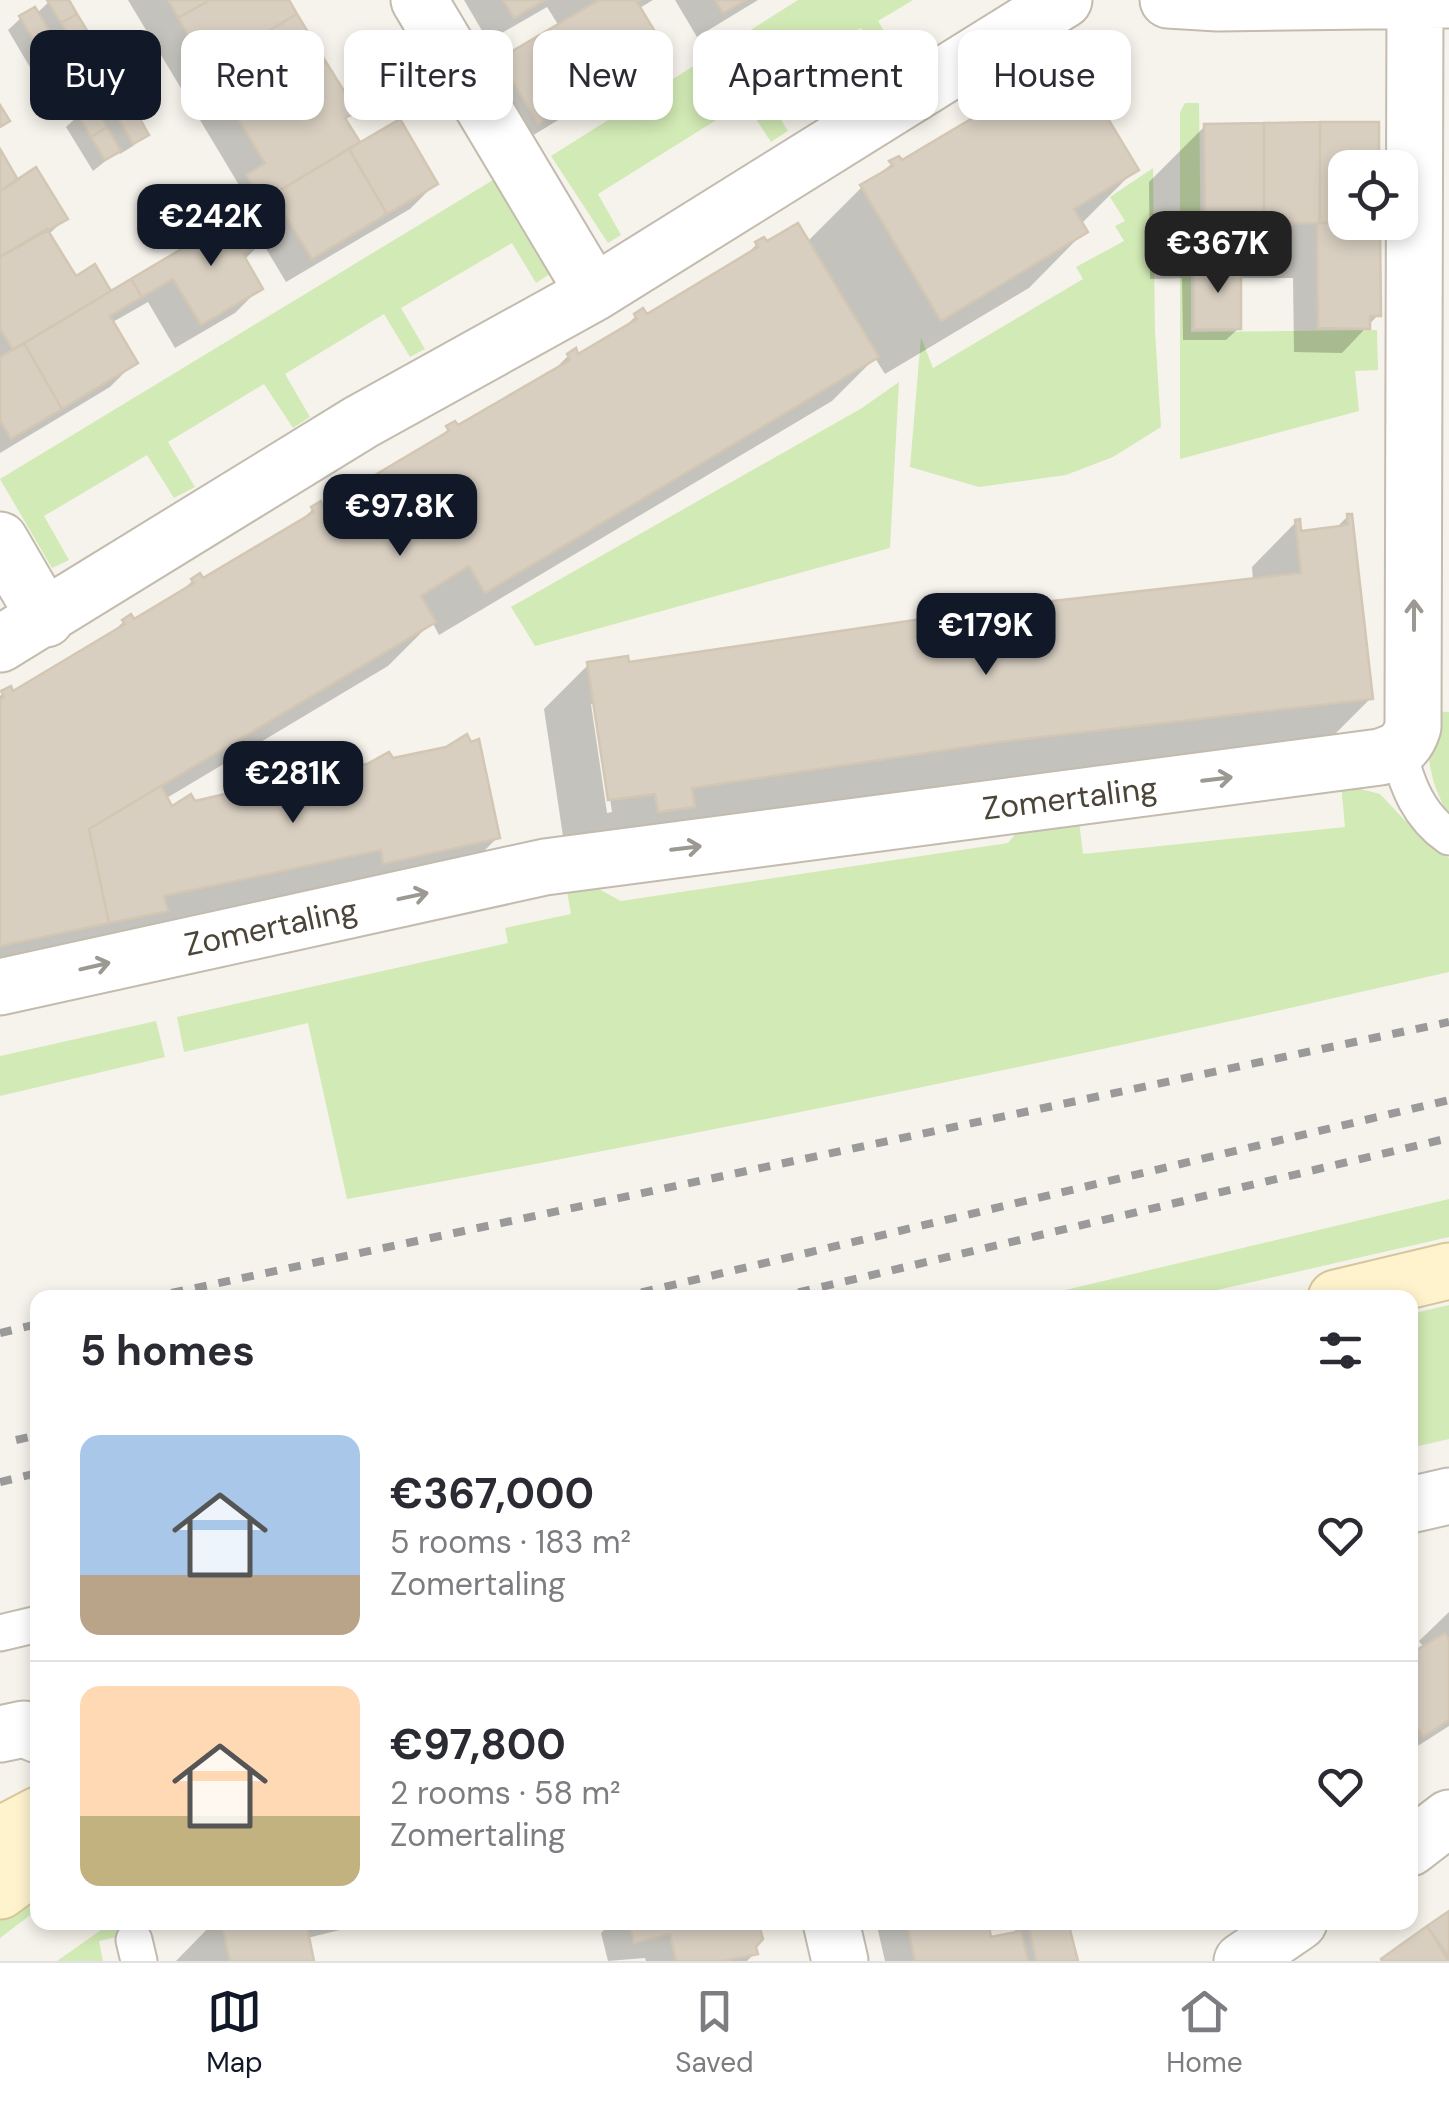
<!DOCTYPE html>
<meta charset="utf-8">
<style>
:root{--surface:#fff;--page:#f2f2f3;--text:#2b2b33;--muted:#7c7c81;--line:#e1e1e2;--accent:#111827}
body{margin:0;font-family:"DM Sans",sans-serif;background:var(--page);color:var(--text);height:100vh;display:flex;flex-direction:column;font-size:38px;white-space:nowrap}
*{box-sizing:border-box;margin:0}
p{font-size:32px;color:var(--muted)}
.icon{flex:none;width:55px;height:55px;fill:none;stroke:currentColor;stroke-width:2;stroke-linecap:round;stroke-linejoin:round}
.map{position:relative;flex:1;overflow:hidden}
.drawer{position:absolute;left:30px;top:1290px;width:1388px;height:640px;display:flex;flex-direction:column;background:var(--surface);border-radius:20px;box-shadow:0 5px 15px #0003}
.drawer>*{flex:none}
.banner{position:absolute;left:30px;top:30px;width:1390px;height:90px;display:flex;gap:20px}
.controls{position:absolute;left:1328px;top:150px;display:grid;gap:20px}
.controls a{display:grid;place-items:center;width:90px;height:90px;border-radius:20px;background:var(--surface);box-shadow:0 5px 15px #0003;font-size:50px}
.price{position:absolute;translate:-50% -85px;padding:0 22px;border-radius:20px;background:var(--accent);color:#fff;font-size:32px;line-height:65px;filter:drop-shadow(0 2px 5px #0008)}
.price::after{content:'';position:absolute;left:50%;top:60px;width:30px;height:22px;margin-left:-15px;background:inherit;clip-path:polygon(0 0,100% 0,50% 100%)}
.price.active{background:#222;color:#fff}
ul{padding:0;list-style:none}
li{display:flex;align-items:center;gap:30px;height:250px;padding:0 50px}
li+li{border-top:2px solid var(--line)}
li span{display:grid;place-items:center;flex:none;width:280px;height:200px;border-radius:20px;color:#555}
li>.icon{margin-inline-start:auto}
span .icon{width:120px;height:120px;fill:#fffc;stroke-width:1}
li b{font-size:42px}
h2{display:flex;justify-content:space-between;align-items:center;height:120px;padding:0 50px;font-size:42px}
.pill{padding:0 35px;border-radius:20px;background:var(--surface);box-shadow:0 5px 15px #0003;font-size:35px;line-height:90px}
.pill.active{background:var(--accent);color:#fff}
.tab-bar{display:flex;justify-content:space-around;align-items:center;height:140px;border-top:2px solid var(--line);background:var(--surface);font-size:28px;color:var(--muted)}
.tab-bar a{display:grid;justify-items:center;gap:5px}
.tab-bar .active{color:var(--accent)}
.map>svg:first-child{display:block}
</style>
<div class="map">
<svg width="1449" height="1961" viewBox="0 0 1449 1961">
<rect width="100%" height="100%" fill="#f6f3ec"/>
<path fill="#d2eab5" d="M 798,0 L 913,0 L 878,21 L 902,61 L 887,69 L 861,28 L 762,90 L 788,131 L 771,142 L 745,102 L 598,194 L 621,235 L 608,243 L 551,156 Z
M 1185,103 L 1199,103 L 1201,254 L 1191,255 L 1191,332 L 1377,330 L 1378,370 L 1355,371 L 1359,411 L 1180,459 L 1180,112 Z
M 1153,168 L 1155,331 L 1161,427 L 1113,457 L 1066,475 L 979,487 L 910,467 L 921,337 L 933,368 L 1083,279 L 1076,267 L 1124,241 L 1115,226 L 1125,221 L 1110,197 Z
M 498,177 L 558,269 L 536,283 L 512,243 L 401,308 L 425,349 L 410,357 L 384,314 L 285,374 L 310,417 L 293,428 L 264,384 L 168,442 L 195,487 L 174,498 L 147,455 L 44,516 L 69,560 L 52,568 L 0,479 Z
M 899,382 L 890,548 L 535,646 L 511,607 L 862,408 Z
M 1431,711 L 1449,712 L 1449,815 C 1428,781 1425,750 1431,711 Z
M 1341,784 L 1380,794 L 1428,845 L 1449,858 L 1449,972 C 1083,1056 716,1132 347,1199 L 308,1023 L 184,1052 L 177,1017 L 508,943 L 505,928 L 571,914 L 567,891 L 595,887 L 621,901 L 1008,843 L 1026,821 L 1078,813 L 1083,854 L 1345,827 Z
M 156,1021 L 165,1057 L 0,1096 L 0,1056 Z
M 1449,1199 L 1449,1237 L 1187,1297 L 1036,1297 Z
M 1449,1305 L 1449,1439 L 1410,1448 L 1410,1314 Z
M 37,1883 L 37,1910 L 0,1938 L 0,1911 Z
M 111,1923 L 178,1923 L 99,1941 L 103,1961 L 57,1961 Z"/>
<path fill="#0003" fill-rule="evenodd" d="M 51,0 L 66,0 L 88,37 L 75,49 L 62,57 L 60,53 L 34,74 L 8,30 L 21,18 L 36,14 Z
M 128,0 L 287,0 L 354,111 L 344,121 L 359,146 L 435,184 L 410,209 L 286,282 L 262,242 L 244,260 L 260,288 L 235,313 L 175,348 L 148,302 L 111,323 L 135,362 L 110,387 L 0,453 L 0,154 L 16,182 L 65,219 L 48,235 L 75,280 L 110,294 L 234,221 L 222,202 L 239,185 Z
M 464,0 L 653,0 L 638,9 L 661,48 L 636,73 L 512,148 L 476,86 L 501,61 L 559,26 L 547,7 L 488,41 Z
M 675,0 L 758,0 L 697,37 Z
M 107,98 L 146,134 L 133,146 L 120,154 L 118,151 L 93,171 L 66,127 L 79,115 L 94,111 Z
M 1067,105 L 1136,169 L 1080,225 L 1084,232 L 1029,288 L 885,374 L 875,358 L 832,401 L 439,635 L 432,622 L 388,666 L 165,799 L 171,810 L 360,767 L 498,837 L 442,893 L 0,980 L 0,696 L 3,693 L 12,695 L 108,637 L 123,622 L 134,622 L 177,596 L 192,581 L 203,581 L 297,524 L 313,509 L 322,510 L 432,444 L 454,424 L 458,429 L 551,373 L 568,356 L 578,358 L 618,333 L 636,316 L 646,317 L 741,260 L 757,244 L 807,242 L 862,187 L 898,159 L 901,164 Z
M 1205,126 L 1345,168 L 1345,222 L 1377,222 L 1378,315 L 1342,353 L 1294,352 L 1293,278 L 1239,278 L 1239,328 L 1226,340 L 1183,340 L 1182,278 L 1150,279 L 1149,182 Z
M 1348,516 L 1371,698 L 1326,743 L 953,785 L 564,843 L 544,709 L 589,664 L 627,665 L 1253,581 L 1252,567 L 1296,522 L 1299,534 L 1335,529 ZM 591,704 L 596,704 L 612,812 L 607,813 Z
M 1449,1612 L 1449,1726 L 1410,1751 L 1410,1658 L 1425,1649 L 1419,1641 Z
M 214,1922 L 373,1922 L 307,1938 L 312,1961 L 176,1961 Z
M 612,1922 L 751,1922 L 755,1953 L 747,1961 L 646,1961 L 645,1958 L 608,1961 L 601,1933 Z
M 876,1922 L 985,1922 L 989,1940 L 1016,1934 L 1015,1930 L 1023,1922 L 1066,1922 L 1075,1961 L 885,1961 Z"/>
<path fill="#d8cfc1" stroke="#d3c7b4" stroke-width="2.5" d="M 47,0 L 69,0 L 77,14 L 61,23 Z
M 168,0 L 210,0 L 178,18 Z
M 210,0 L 289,0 L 297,14 L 208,67 L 178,18 Z
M 503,0 L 545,0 L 514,18 Z
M 599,0 L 640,0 L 637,2 L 665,48 L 589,94 L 550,29 Z
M 715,0 L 746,0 L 723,13 Z
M 35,7 L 49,30 L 33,39 L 19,16 Z
M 77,14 L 91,37 L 75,46 L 61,23 Z
M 297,14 L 326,62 L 236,116 L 208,67 Z
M 550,29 L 589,94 L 538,124 L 499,59 Z
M 49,30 L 63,53 L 47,64 L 33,39 Z
M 326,62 L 357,112 L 345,118 L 360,142 L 262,201 L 246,175 L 265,163 L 236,116 Z
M 1050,72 L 1068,101 L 1090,89 L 1139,170 L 1074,209 L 1088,232 L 941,321 L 860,185 L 893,166 L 889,161 L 899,156 L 902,160 Z
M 120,87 L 135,110 L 119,120 L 105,96 Z
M 93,103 L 107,127 L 91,137 L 77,113 Z
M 0,105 L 10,121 L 0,127 Z
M 135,110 L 149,135 L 133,144 L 119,120 Z
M 400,119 L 438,184 L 387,214 L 349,149 Z
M 1320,122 L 1379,122 L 1379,168 L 1345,168 L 1345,222 L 1380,223 L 1320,223 Z
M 1320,122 L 1320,223 L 1264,224 L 1264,123 Z
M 1264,123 L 1264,224 L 1205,224 L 1204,124 Z
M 107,127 L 121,151 L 105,160 L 91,137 Z
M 0,149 L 18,180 L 0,191 Z
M 349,149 L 387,214 L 312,259 L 284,213 L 258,228 L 247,210 Z
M 36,167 L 68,219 L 0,257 L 0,191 Z
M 247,210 L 267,241 L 243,254 L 263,289 L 201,325 L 173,279 L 142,297 L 131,279 Z
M 798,223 L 879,357 L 485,593 L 469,566 L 421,596 L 436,622 L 89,829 L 109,923 L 0,946 L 0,700 L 4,697 L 1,691 L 11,686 L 13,691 L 125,624 L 122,620 L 131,614 L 134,619 L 194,583 L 191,579 L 200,573 L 203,578 L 314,512 L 311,507 L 321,501 L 323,506 L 449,431 L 446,426 L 455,421 L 458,425 L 570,360 L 567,354 L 576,348 L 578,354 L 637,319 L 634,314 L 643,308 L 647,314 L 758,247 L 755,242 L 764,237 L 767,241 Z
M 1317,223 L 1380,223 L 1381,316 L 1370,316 L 1370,329 L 1318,328 Z
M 47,229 L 76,276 L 95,264 L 111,291 L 13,350 L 0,329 L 0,257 Z
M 1241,262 L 1241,329 L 1194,329 L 1194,263 Z
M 131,279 L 142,297 L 110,316 L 138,363 L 62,409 L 24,343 Z
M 24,343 L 62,409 L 11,439 L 0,420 L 0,357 Z
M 1347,514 L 1352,514 L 1373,699 L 999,742 L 692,788 L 695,807 L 658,812 L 655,794 L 608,800 L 587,662 L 628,656 L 629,662 L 1017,605 L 1301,573 L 1295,520 L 1300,519 L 1301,531 L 1348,525 Z
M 467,734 L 471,742 L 479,739 L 500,838 L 383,864 L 381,850 L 164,896 L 168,911 L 109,923 L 89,829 L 161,786 L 172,806 L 191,794 L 195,801 L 225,794 L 246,782 L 251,789 L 281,782 L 301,770 L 306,777 L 336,770 L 356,758 L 361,765 L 367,764 L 389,752 L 393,758 L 446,747 Z
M 1445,1633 L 1449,1640 L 1449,1720 L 1423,1737 L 1410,1717 L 1410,1654 Z
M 1449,1911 L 1449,1957 L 1427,1926 Z
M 221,1922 L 306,1922 L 314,1961 L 230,1961 Z
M 629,1922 L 758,1922 L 763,1939 L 756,1947 L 758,1954 L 724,1961 L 676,1961 L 670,1934 L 634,1943 Z
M 907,1922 L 988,1922 L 991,1937 L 1021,1931 L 1028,1961 L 915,1961 Z
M 1028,1922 L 1068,1922 L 1078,1961 L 1036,1961 Z
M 1427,1926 L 1449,1961 L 1382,1961 L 1381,1959 Z"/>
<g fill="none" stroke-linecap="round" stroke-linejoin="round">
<g stroke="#c2bbae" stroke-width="39">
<path id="lane" d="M 1399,752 C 1407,786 1419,816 1449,837
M 0,1633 L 38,1624
M 134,1940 L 139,1961"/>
</g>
<g stroke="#c2bbae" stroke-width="59">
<path id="street" d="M 419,0 L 594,293
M 1168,0 L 1218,3 L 1449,0
M 0,540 L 46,619
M 0,644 L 361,422 L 594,293 L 1064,0
M 0,987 L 545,867 L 1380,757 C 1399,751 1407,746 1413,727 L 1415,0
M 1410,1505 L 1449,1496
M 0,1734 L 24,1729 L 38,1735
M 1410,1848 L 1449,1818
M 831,1922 L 840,1961
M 1242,1961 L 1299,1922"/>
</g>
<g stroke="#d6c79b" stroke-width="59">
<path id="secondary" d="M 1336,1298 L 1449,1271
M 0,1835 L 38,1815
M 0,1891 L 38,1863"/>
</g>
<use href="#lane" stroke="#fff" stroke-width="35"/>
<use href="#street" stroke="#fff" stroke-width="55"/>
<use href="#secondary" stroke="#fff3cd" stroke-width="55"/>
<path stroke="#9a9a9a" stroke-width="8" stroke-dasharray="12 12" stroke-linecap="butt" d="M 148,1298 L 1449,1022
M 618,1298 L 1449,1100
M 775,1298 L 1449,1138
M 0,1333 L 38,1324
M 16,1440 L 38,1435
M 0,1482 L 38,1473"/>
</g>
<defs><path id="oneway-shaft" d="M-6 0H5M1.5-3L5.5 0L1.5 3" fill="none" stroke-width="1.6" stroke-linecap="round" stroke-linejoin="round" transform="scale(2.5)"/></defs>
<g stroke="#9c9892">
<use href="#oneway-shaft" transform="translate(1414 615) rotate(-90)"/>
<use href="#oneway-shaft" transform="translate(1217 779) rotate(-7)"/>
<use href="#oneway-shaft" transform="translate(686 848) rotate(-7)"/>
<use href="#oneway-shaft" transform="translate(413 896) rotate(-12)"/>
<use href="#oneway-shaft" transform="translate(95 966) rotate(-13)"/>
</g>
<g text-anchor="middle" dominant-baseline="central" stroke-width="9" stroke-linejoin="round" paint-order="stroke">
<g font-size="32" fill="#4b4439" stroke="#fff">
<text transform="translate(1070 798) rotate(-7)">Zomertaling</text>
<text transform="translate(271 927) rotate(-12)">Zomertaling</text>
</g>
</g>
</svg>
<div class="controls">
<a><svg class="icon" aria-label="locate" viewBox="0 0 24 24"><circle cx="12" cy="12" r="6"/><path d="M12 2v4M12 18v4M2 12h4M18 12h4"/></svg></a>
</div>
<b class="price" style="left:211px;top:269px">€242K</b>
<b class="price active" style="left:1218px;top:296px">€367K</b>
<b class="price" style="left:400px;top:559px">€97.8K</b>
<b class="price" style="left:986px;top:678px">€179K</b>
<b class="price" style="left:293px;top:826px">€281K</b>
<div class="banner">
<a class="pill active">Buy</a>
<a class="pill">Rent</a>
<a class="pill">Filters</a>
<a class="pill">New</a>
<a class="pill">Apartment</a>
<a class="pill">House</a>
</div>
<section class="drawer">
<h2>5 homes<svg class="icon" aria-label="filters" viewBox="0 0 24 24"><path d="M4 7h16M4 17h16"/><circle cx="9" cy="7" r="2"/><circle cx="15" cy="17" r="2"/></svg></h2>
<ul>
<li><span style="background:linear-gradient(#a9c7e8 70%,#b9a48a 0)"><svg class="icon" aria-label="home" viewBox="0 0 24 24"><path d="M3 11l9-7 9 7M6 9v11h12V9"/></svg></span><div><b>€367,000</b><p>5 rooms · 183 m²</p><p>Zomertaling</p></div><svg class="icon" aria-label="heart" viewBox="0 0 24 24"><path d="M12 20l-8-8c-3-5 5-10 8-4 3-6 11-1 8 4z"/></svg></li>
<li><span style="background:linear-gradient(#ffd9b3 65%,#c2b280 0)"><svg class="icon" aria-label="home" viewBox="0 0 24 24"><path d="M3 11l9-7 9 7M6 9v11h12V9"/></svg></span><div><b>€97,800</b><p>2 rooms · 58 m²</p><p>Zomertaling</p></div><svg class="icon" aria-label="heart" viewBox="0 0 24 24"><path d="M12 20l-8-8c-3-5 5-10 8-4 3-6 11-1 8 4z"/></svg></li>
</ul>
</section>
</div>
<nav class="tab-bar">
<a class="active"><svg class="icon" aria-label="map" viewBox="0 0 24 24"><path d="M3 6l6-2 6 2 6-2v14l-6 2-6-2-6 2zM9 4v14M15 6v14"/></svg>Map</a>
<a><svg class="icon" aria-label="saved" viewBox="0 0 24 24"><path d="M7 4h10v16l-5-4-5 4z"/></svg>Saved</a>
<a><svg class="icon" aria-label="home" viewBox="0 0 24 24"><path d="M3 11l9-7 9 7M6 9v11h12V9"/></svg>Home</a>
</nav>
